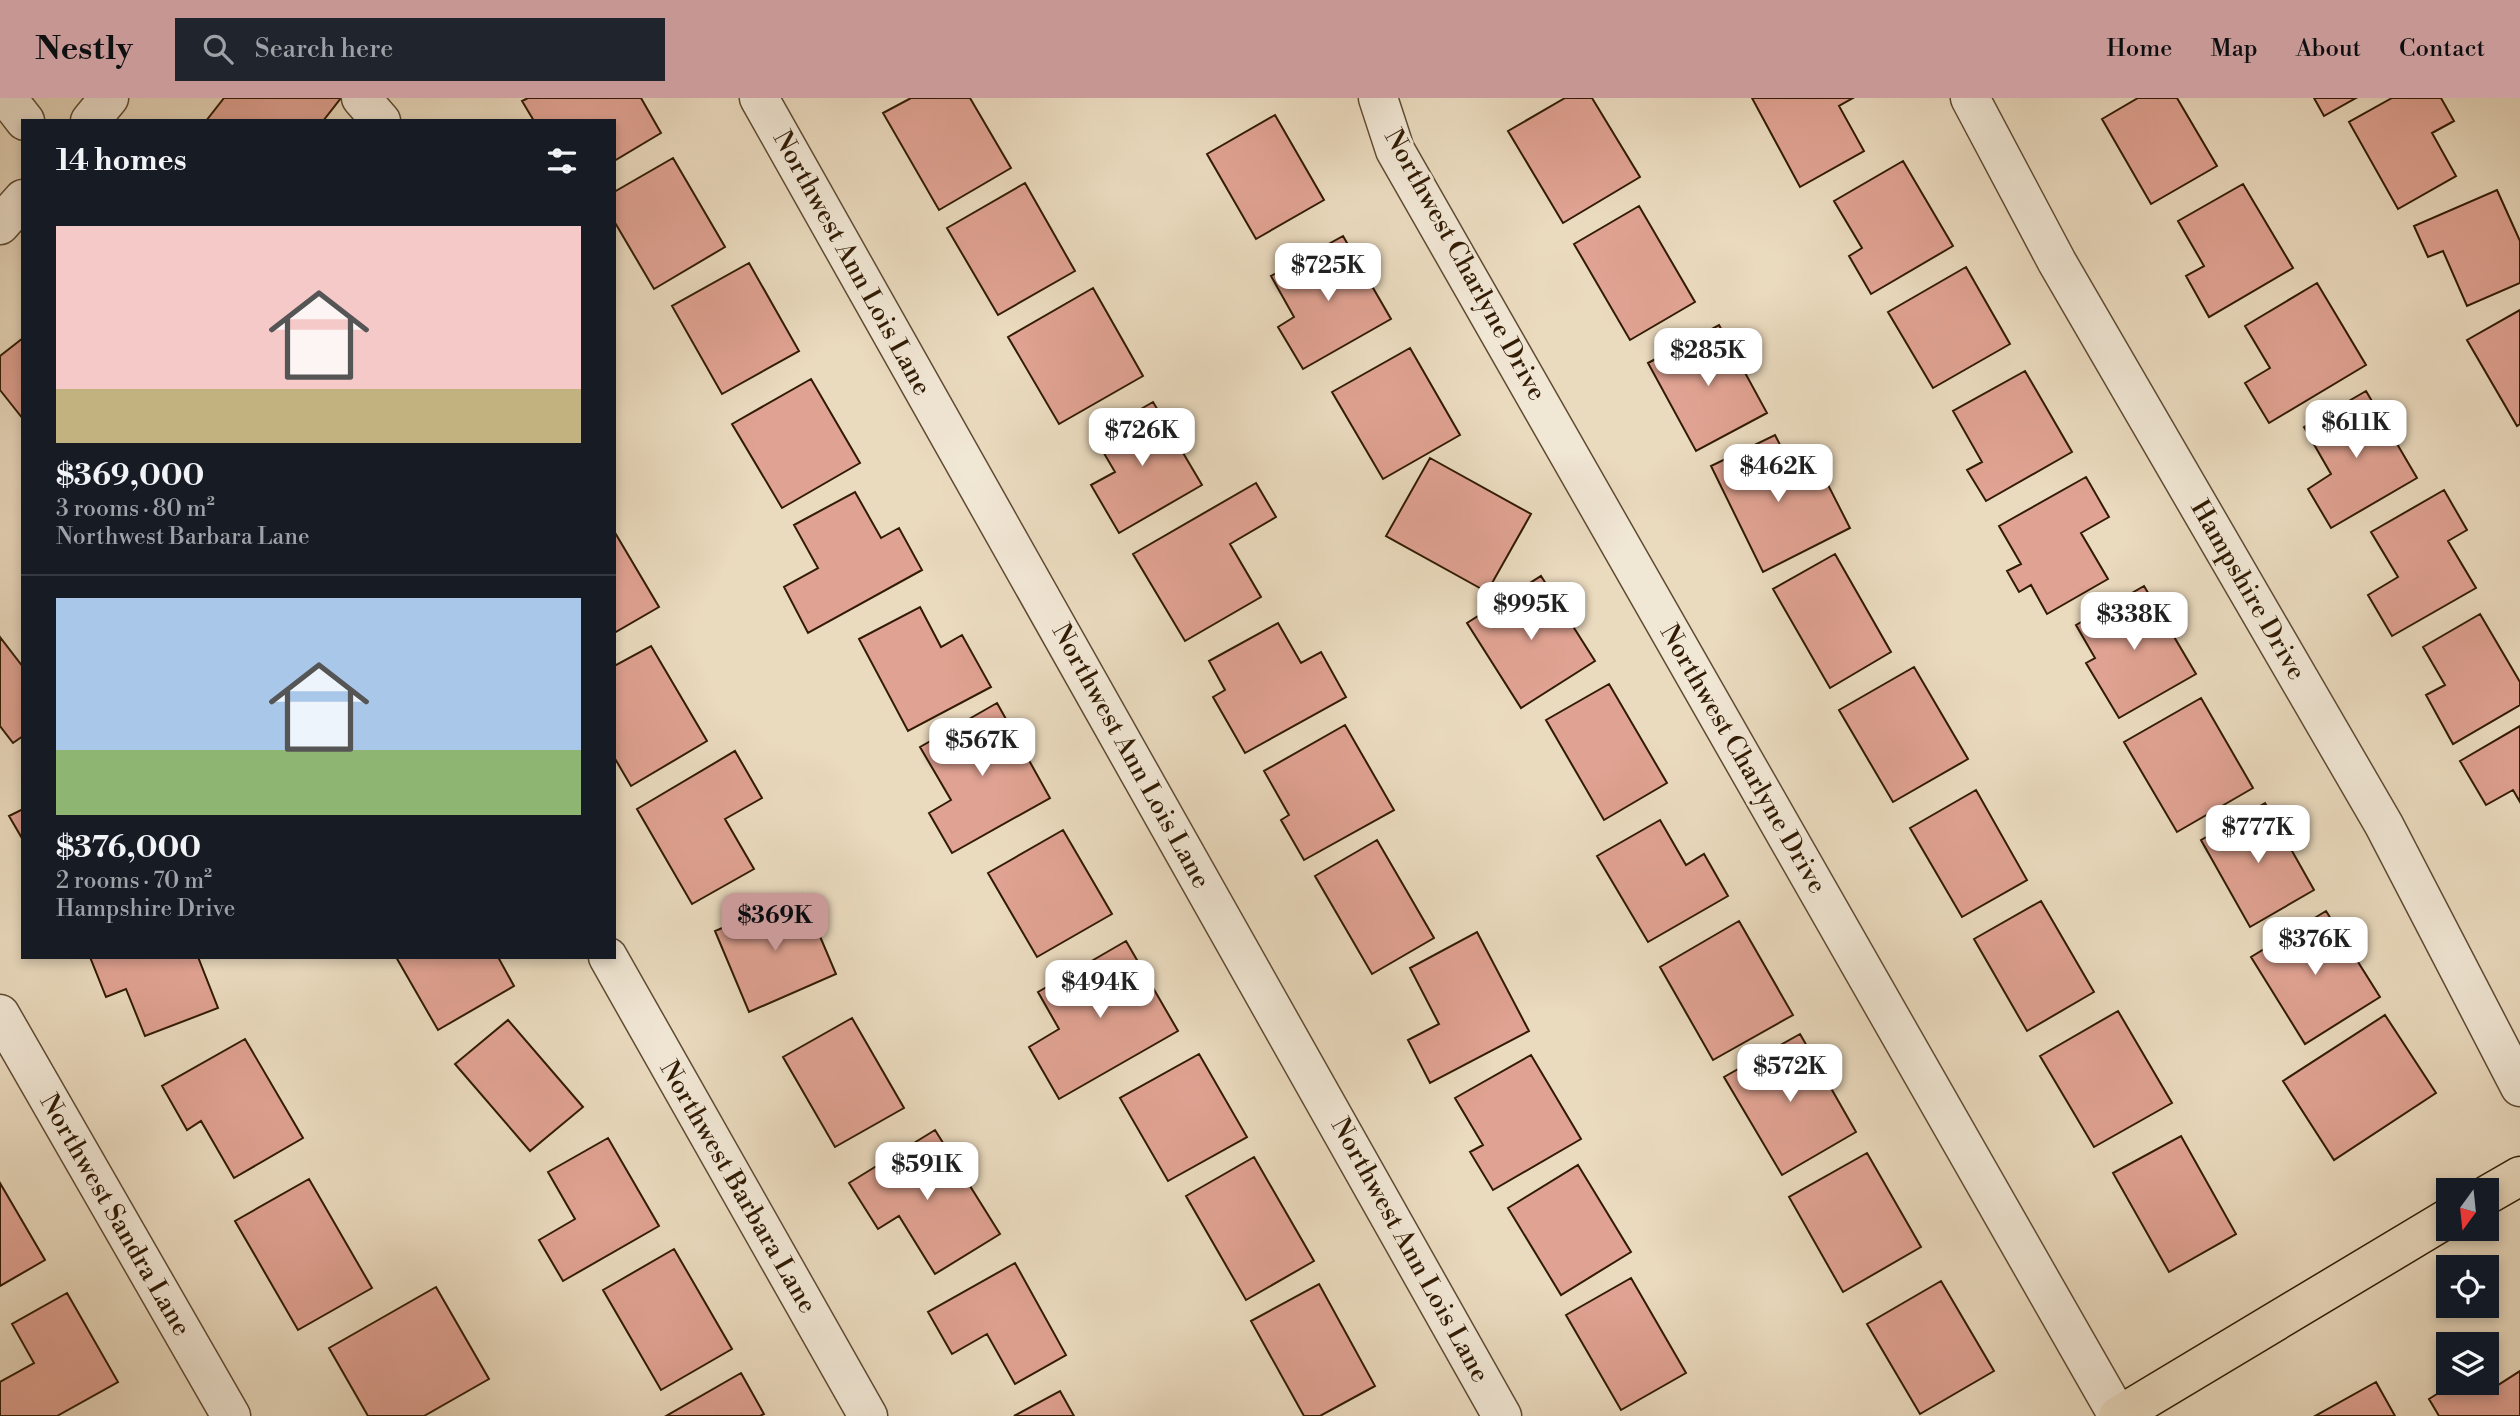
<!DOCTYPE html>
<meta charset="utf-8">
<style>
:root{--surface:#171b24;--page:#20242c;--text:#f1f3f6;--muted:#9ea1a6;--line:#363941;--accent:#c59692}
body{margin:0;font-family:"Libre Bodoni",serif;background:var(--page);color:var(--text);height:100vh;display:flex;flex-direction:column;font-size:26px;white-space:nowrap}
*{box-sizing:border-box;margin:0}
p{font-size:23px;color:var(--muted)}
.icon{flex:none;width:38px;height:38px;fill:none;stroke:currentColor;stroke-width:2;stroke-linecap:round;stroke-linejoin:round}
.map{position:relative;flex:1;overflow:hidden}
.panel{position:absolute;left:21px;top:21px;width:595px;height:840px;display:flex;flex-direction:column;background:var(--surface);border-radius:0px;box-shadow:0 4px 10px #0003}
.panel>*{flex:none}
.needle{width:46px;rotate:195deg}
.buttons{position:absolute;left:2436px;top:1080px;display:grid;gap:14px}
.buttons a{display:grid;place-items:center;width:63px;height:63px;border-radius:0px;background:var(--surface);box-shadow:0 4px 10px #0003;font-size:35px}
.price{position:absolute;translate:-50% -60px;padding:0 16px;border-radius:14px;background:#fff;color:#222;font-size:23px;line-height:46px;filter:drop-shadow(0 2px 4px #0008)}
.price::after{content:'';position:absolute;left:50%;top:42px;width:21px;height:16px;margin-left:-10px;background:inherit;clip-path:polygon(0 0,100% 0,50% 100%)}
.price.selected{background:var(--accent);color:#111}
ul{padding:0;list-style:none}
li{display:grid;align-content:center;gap:14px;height:371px;padding:0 35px}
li+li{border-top:2px solid var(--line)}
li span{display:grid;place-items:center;height:217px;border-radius:0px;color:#555}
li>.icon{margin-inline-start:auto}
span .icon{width:126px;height:126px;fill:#fffc;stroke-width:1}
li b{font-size:30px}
h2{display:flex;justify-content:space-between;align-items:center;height:84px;padding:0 35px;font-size:30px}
header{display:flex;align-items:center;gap:42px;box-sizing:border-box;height:98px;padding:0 35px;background:var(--accent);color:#111}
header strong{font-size:33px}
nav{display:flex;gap:38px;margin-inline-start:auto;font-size:24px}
.search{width:490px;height:63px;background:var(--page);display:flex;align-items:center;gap:18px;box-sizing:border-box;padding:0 24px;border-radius:0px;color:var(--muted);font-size:26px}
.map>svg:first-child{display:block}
</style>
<header>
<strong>Nestly</strong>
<div class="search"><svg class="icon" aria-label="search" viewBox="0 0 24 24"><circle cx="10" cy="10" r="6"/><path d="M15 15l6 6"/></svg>Search here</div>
<nav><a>Home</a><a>Map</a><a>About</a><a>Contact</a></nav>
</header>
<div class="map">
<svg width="2520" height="1318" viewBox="0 0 2520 1318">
<rect width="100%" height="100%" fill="#eadabe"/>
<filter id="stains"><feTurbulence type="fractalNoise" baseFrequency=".00286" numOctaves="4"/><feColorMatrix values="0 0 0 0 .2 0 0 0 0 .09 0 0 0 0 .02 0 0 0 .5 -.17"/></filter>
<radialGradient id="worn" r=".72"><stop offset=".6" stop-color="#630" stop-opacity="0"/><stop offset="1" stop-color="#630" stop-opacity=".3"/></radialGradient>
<path fill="#e0a292" stroke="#311b04" stroke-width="2" d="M 224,0 L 341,0 L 323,23 L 206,23 Z
M 528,0 L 641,0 L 661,35 L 614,63 L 614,23 L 534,23 L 522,3 Z
M 911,0 L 970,0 L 1011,70 L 939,112 L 883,15 Z
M 1565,0 L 1592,0 L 1640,79 L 1563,125 L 1508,33 Z
M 1752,0 L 1853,0 L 1839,8 L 1864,53 L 1800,89 Z
M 2138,0 L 2177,0 L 2217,68 L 2151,106 L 2102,21 Z
M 2314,0 L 2356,0 L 2324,18 Z
M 2392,0 L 2441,0 L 2454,23 L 2432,35 L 2456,78 L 2398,111 L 2349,24 Z
M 1275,17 L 1324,102 L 1256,141 L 1207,56 Z
M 673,60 L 725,149 L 654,191 L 614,123 L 614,94 Z
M 1903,63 L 1953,148 L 1871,196 L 1849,158 L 1862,150 L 1834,103 Z
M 1025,85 L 1075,173 L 998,217 L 947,130 Z
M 2243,86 L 2293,170 L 2209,219 L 2186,178 L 2204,168 L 2178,123 Z
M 2497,92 L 2520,143 L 2520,185 L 2467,208 L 2443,153 L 2428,159 L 2414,128 Z
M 1639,108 L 1695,204 L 1630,242 L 1574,146 Z
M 1343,138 L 1391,221 L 1303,271 L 1278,229 L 1294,219 L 1271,178 Z
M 749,165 L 799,253 L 722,296 L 672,208 Z
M 1966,169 L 2010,246 L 1933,290 L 1888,214 Z
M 2317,185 L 2366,267 L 2269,325 L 2245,285 L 2270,270 L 2245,228 Z
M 1093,190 L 1143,278 L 1059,326 L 1008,239 Z
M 2520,212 L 2520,326 L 2517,328 L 2467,242 Z
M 1719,227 L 1767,315 L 1696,353 L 1648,265 Z
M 23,240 L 23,321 L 0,292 L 0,258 Z
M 1410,250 L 1460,337 L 1383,381 L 1332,294 Z
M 2025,273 L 2072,354 L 1986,403 L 1967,372 L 1982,364 L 1953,313 Z
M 811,281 L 860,365 L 782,410 L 732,326 Z
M 2366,293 L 2417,380 L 2331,430 L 2308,391 L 2331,376 L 2304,329 Z
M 1153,304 L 1202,387 L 1119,435 L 1091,387 L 1115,374 L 1094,338 Z
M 1775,337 L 1801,388 L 1823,377 L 1850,430 L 1763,474 L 1711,368 Z
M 1430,360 L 1531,416 L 1487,494 L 1386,438 Z
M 2086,379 L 2109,419 L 2081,435 L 2108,481 L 2047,516 L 2031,487 L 2019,494 L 2007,473 L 2021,466 L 1999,428 Z
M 1256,385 L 1276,419 L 1230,446 L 1261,499 L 1185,543 L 1133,456 Z
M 2444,392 L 2467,432 L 2448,443 L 2476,490 L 2392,538 L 2368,497 L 2398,479 L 2371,434 Z
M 855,394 L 881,440 L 899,430 L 922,472 L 808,535 L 784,489 L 818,470 L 794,427 Z
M 614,433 L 659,509 L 614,535 Z
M 1835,456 L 1891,554 L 1830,590 L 1773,491 Z
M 1541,478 L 1595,563 L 1521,610 L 1467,525 Z
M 2144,488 L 2196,576 L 2119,620 L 2086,565 L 2095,560 L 2076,527 Z
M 920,509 L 941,549 L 962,537 L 991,589 L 908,633 L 859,541 Z
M 2480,516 L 2520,584 L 2520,607 L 2453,646 L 2426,597 L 2445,587 L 2423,549 Z
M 1278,525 L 1301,565 L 1321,554 L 1346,599 L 1245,655 L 1213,599 L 1225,592 L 1209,563 Z
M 0,539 L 23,569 L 23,638 L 13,645 L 0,628 Z
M 651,548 L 707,643 L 631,688 L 614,659 L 614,568 Z
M 1914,569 L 1968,661 L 1893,704 L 1839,612 Z
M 1609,586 L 1667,685 L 1604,722 L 1546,622 Z
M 2201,600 L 2253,690 L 2177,734 L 2124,644 Z
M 997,605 L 1050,700 L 952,755 L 929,715 L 951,702 L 920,649 Z
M 1345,627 L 1394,712 L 1304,762 L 1281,722 L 1289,717 L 1264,673 Z
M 2520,628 L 2520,704 L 2513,692 L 2486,707 L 2460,663 Z
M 735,653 L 762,700 L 725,721 L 754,771 L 692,806 L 637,711 Z
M 1976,692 L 2027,782 L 1962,819 L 1910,730 Z
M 2265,705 L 2314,792 L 2250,829 L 2201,742 Z
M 23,711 L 23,742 L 9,718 Z
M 1660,722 L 1686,767 L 1704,756 L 1728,798 L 1648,844 L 1597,758 Z
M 1063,732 L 1112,816 L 1037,859 L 988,775 Z
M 1377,742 L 1434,840 L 1372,876 L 1315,778 Z
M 802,796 L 836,876 L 749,914 L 715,833 Z
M 2041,803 L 2094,894 L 2027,933 L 1974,841 Z
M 2326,813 L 2380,899 L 2305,946 L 2251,859 Z
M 1739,823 L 1793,917 L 1713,962 L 1660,869 Z
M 1477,834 L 1529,933 L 1430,985 L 1408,942 L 1439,926 L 1410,870 Z
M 1126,843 L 1178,933 L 1059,1001 L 1029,949 L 1059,931 L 1038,894 Z
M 90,859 L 198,859 L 218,910 L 145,938 L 126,891 L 106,899 Z
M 396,859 L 498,859 L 514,888 L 438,932 Z
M 2118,913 L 2172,1005 L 2094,1049 L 2040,958 Z
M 2385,917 L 2436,995 L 2334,1062 L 2283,983 Z
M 852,920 L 904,1010 L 835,1049 L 783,959 Z
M 508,922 L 583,1009 L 530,1053 L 455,966 Z
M 1800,936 L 1856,1034 L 1782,1077 L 1724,979 Z
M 245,941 L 303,1040 L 234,1080 L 201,1023 L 187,1032 L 162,988 Z
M 1199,956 L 1247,1039 L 1168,1083 L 1120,1000 Z
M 1531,957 L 1581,1041 L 1493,1092 L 1470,1054 L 1483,1047 L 1455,1000 Z
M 935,1032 L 1000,1136 L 935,1176 L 899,1118 L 878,1131 L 849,1085 Z
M 2181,1038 L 2236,1136 L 2169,1174 L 2113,1075 Z
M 608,1040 L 659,1128 L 563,1183 L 539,1142 L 575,1121 L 548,1074 Z
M 1867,1055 L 1921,1149 L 1843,1194 L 1789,1099 Z
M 1254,1059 L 1314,1163 L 1246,1202 L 1186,1098 Z
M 1578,1067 L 1631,1154 L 1561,1197 L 1508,1110 Z
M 309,1081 L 372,1190 L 298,1232 L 235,1123 Z
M 0,1085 L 45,1162 L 0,1188 Z
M 674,1151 L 732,1251 L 661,1292 L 603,1192 Z
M 1015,1165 L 1066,1257 L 1015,1286 L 987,1236 L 952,1256 L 928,1214 Z
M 1631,1180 L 1686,1275 L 1621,1312 L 1566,1217 Z
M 1941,1183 L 1994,1273 L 1920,1316 L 1867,1226 Z
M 1319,1186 L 1375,1288 L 1320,1318 L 1304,1318 L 1251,1223 Z
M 436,1189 L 489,1281 L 424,1318 L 368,1318 L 329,1250 Z
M 67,1195 L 118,1284 L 57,1318 L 0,1318 L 0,1284 L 34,1265 L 12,1226 Z
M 2487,1270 L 2498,1287 L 2520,1273 L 2520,1318 L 2439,1318 L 2429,1301 L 2456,1284 L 2487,1284 Z
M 741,1275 L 764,1316 L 760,1318 L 666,1318 Z
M 2376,1284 L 2395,1318 L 2315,1318 Z
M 1060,1293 L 1074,1318 L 1014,1318 Z"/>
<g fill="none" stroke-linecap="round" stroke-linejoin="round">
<g stroke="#5f4b32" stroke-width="41">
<path id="minor" d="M 7,0 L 25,23
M 361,0 L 381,23
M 759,0 L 1502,1318
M 1378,0 L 1395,52 L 2118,1318
M 1970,0 L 2057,164 L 2384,727 L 2520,989
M 90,23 L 109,0
M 0,127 L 23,101
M 608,859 L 868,1318
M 0,916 L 231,1318"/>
</g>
<g stroke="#311b04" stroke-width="41">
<path id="major" d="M 2487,1097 L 2520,1078
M 2118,1318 L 2448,1120"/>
</g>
<use href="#minor" stroke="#f1e7d5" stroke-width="38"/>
<use href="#major" stroke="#eadabe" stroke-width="38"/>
</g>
<g text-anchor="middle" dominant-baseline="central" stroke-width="6" stroke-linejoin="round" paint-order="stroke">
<g font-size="26" fill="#311b04" stroke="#f1e7d5">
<text transform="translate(852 165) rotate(61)">Northwest Ann Lois Lane</text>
<text transform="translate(1465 167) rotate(61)">Northwest Charlyne Drive</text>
<text transform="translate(2248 492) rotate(60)">Hampshire Drive</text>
<text transform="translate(1131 658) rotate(61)">Northwest Ann Lois Lane</text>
<text transform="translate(1743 661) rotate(60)">Northwest Charlyne Drive</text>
<text transform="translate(738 1089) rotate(60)">Northwest Barbara Lane</text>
<text transform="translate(115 1117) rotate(60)">Northwest Sandra Lane</text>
<text transform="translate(1410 1152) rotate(61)">Northwest Ann Lois Lane</text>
</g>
</g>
<rect width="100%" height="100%" filter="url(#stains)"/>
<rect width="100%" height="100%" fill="url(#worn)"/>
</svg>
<div class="buttons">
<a><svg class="needle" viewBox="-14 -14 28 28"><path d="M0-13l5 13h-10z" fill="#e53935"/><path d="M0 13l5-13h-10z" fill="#9ea1a6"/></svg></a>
<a><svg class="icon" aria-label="locate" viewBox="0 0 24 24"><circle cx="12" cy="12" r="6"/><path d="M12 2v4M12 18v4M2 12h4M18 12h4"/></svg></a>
<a><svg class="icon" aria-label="layers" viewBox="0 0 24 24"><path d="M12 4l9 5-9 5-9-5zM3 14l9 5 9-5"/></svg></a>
</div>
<b class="price" style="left:1328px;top:205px">$725K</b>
<b class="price" style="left:1708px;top:290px">$285K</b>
<b class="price" style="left:2356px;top:362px">$611K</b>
<b class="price" style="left:1142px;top:370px">$726K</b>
<b class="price" style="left:1778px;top:406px">$462K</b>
<b class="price" style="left:1531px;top:544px">$995K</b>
<b class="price" style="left:2134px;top:554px">$338K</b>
<b class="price" style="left:982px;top:680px">$567K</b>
<b class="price" style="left:2258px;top:767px">$777K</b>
<b class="price selected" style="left:775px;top:855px">$369K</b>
<b class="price" style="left:2315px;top:879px">$376K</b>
<b class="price" style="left:1100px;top:922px">$494K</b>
<b class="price" style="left:1790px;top:1006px">$572K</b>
<b class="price" style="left:927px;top:1104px">$591K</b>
<section class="panel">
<h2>14 homes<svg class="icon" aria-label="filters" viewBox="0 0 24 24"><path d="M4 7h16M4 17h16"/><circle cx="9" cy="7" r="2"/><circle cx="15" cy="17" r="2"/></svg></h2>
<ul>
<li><span style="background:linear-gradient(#f6c9c9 75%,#c2b280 0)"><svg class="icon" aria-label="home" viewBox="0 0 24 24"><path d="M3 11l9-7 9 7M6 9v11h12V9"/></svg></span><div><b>$369,000</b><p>3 rooms · 80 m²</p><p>Northwest Barbara Lane</p></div></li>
<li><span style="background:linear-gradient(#a9c7e8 70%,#8fb573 0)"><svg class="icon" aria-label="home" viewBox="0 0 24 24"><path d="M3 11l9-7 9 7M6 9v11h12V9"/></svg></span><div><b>$376,000</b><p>2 rooms · 70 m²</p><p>Hampshire Drive</p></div></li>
</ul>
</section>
</div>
